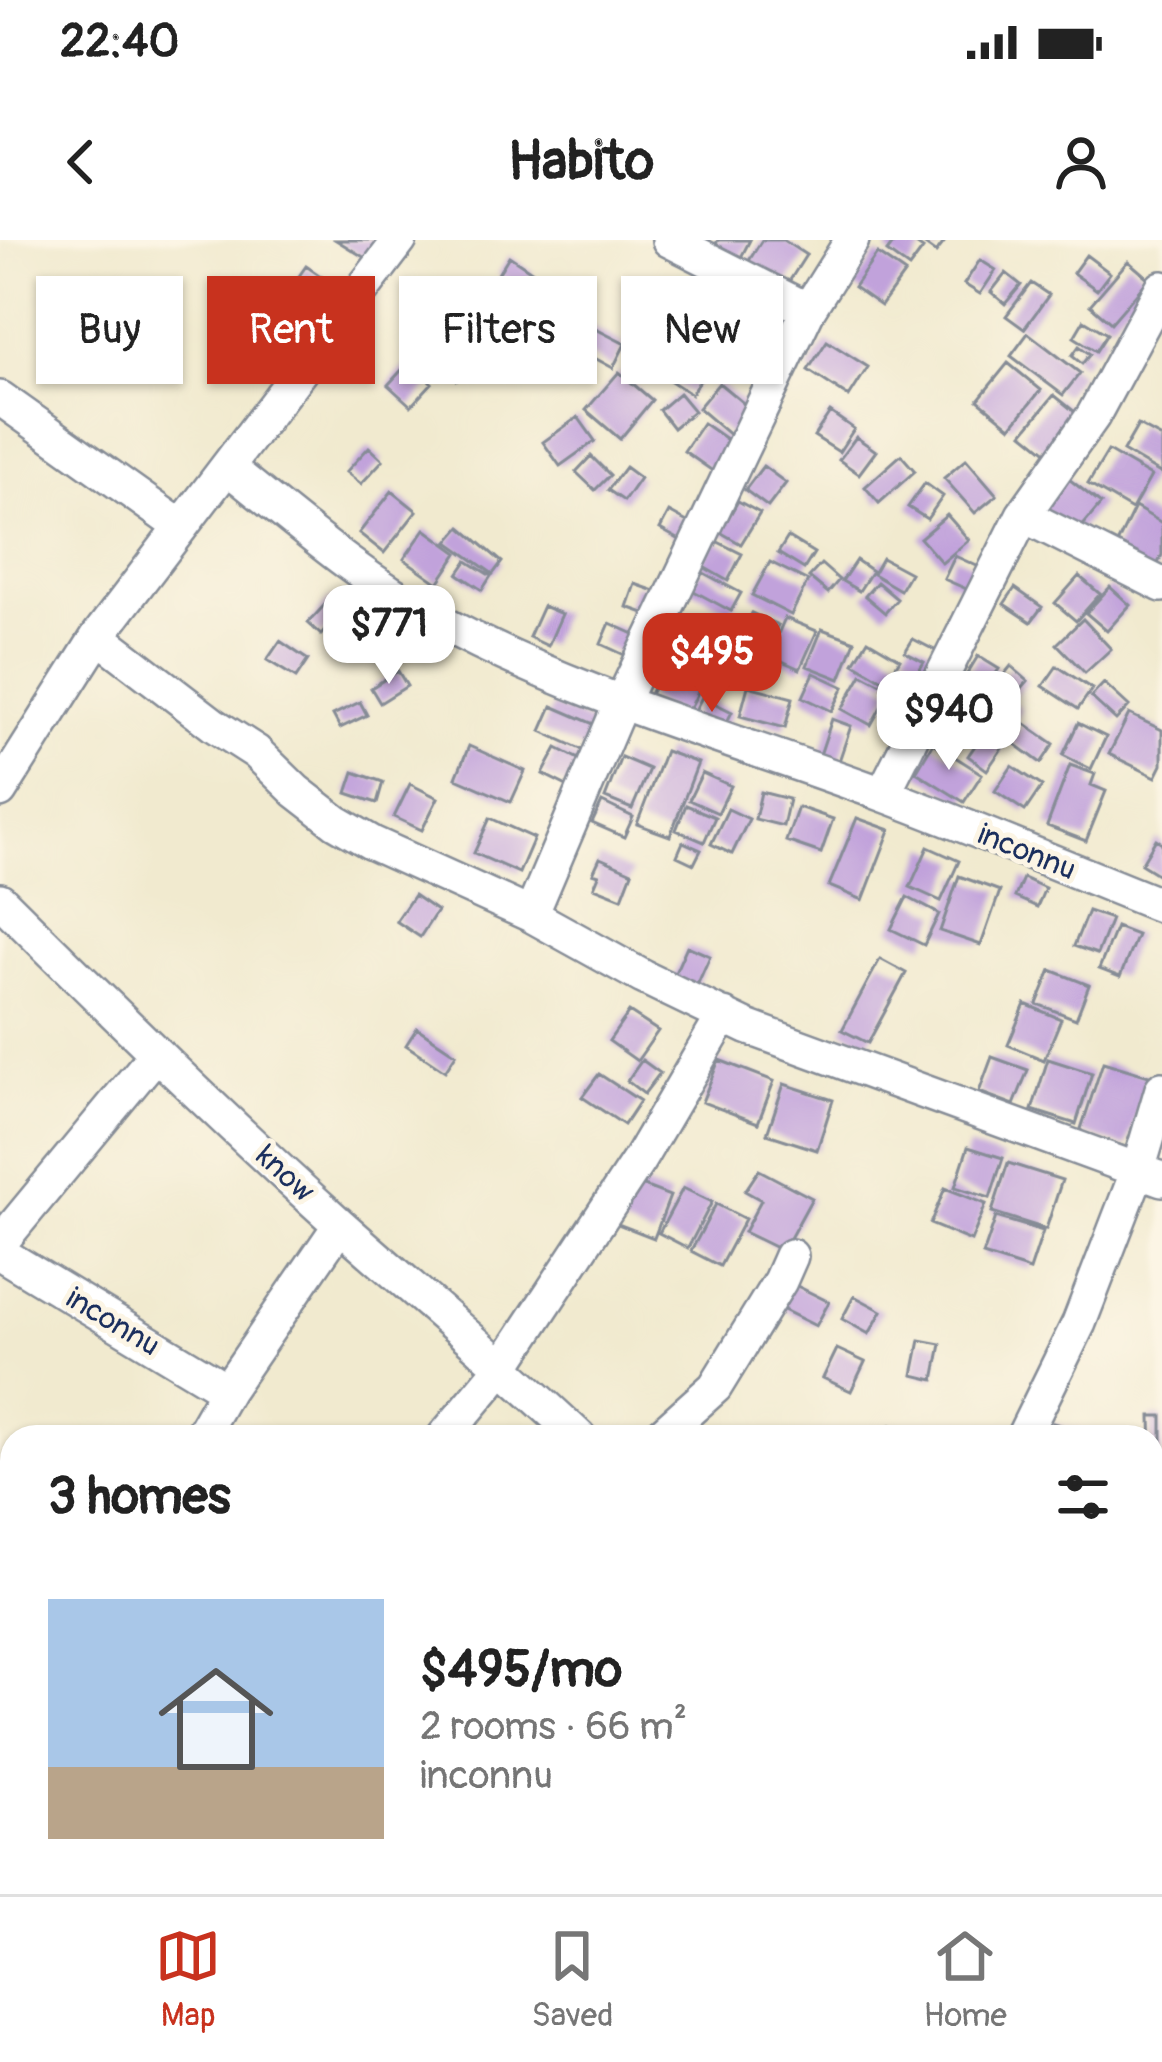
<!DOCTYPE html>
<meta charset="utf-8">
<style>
:root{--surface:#fff;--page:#f2f2f2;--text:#222;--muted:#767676;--line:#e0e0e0;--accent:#c8321e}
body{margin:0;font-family:Pangolin,sans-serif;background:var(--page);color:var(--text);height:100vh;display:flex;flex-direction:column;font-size:45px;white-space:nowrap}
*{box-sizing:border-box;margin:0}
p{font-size:39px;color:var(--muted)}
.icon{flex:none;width:66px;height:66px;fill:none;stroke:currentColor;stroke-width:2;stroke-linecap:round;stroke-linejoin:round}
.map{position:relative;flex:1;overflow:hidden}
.panel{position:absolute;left:0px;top:1185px;width:1164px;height:471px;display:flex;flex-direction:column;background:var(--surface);border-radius:36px 36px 0 0;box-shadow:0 3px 9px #0004}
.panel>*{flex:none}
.banner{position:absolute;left:36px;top:36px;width:1092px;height:108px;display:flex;gap:24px}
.price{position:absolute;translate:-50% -102px;padding:0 27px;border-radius:24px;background:#fff;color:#222;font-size:39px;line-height:78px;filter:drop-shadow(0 3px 6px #0008)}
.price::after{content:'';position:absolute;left:50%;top:72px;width:36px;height:27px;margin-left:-18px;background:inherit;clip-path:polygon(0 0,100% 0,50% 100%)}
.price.current{background:var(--accent);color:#fff}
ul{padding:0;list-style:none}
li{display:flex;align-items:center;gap:36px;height:300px;padding:0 48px}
li span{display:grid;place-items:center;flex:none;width:336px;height:240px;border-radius:0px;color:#555}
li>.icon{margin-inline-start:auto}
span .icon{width:144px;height:144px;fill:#fffc;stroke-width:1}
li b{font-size:51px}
h2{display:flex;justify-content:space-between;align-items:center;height:144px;padding:0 48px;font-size:51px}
.chip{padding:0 42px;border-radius:0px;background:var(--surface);box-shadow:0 3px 9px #0004;font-size:42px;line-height:108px}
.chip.current{background:var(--accent);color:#fff}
.status{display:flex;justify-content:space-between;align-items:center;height:84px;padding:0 60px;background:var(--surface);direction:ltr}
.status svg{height:33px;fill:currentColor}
header{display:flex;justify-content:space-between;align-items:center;height:156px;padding:0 48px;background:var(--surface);font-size:54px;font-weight:700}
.tab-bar{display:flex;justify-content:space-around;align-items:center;height:168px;border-top:3px solid var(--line);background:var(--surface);font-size:33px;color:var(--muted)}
.tab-bar a{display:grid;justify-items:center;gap:6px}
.tab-bar .current{color:var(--accent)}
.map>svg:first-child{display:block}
</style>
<div class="status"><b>22:40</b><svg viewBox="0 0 49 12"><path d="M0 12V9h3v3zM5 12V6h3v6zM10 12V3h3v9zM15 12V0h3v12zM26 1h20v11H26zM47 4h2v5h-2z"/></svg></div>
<header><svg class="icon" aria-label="back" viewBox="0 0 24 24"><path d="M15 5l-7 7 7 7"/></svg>Habito<svg class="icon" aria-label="person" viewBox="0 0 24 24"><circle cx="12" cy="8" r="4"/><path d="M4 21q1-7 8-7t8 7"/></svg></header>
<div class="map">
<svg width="1162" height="1654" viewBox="0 0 1162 1654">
<rect width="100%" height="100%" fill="#fcf5e5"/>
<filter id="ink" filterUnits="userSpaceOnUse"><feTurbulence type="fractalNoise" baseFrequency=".00833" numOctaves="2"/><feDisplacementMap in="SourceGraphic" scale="24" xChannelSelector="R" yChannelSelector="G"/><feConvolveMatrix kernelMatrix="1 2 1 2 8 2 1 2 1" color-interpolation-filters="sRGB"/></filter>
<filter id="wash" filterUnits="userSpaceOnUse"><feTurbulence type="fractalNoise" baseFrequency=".004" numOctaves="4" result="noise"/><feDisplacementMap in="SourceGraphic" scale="48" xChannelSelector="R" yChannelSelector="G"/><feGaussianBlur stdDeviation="2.7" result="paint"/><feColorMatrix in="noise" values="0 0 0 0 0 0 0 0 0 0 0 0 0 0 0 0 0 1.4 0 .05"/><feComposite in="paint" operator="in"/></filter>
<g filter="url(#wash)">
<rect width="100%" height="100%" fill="#f1eacf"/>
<path fill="#a9d987" stroke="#628472" stroke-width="3" d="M 0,1587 L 12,1619 L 12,1644 L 21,1644 L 25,1654 L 0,1654 Z"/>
<g id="blocks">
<path fill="#c1a2db" d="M 336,0 L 383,0 L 370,21 Z
M 718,0 L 750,0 L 736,27 L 710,14 Z
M 762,0 L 783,0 L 806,15 L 783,51 L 745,27 Z
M 896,0 L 910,0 L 923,9 L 909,28 L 887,12 Z
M 918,0 L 946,0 L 936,13 Z
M 877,14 L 905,33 L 881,66 L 854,47 Z
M 1086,15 L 1110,33 L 1097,50 L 1073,33 Z
M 509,16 L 533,32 L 522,50 L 498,34 Z
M 980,20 L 996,30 L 980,54 L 964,44 Z
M 1128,21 L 1149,39 L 1111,83 L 1090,65 Z
M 306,26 L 347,54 L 331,77 L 290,49 Z
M 1006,33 L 1021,45 L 1005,64 L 991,52 Z
M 1031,43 L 1049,55 L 1024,89 L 1006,76 Z
M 519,70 L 544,94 L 531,107 L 506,84 Z
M 704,71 L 731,86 L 719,107 L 692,92 Z
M 754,80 L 784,104 L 757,137 L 727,113 Z
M 1084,80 L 1107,94 L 1096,111 L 1074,97 Z
M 590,86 L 625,104 L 613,128 L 578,109 Z
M 642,87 L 672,105 L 657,130 L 627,112 Z
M 1028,93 L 1080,133 L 1063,155 L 1011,116 Z
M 455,97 L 477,115 L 457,140 L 435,121 Z
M 827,101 L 868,127 L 849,157 L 808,130 Z
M 1079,106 L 1090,114 L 1082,124 L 1072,116 Z
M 675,111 L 706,131 L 691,154 L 660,134 Z
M 409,122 L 432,143 L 411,166 L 388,145 Z
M 1008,123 L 1041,150 L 1011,187 L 978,160 Z
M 619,132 L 652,160 L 620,199 L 586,170 Z
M 719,143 L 754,172 L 732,197 L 698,168 Z
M 679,153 L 694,171 L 673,188 L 659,170 Z
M 1054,155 L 1086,181 L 1055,219 L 1023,193 Z
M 830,172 L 854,189 L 839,212 L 814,196 Z
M 578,177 L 595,201 L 560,226 L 543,202 Z
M 703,183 L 733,204 L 714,232 L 684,211 Z
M 1138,185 L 1162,198 L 1162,234 L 1123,211 Z
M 856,197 L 876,211 L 859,234 L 839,220 Z
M 369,207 L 383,220 L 361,244 L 346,232 Z
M 1108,211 L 1151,236 L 1132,270 L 1088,244 Z
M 901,215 L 915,231 L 879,263 L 865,247 Z
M 591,216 L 610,235 L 595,250 L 576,232 Z
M 966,219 L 997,255 L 975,273 L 944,238 Z
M 763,226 L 786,243 L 768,267 L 745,250 Z
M 625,227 L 640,238 L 624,261 L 608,250 Z
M 1065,236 L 1101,264 L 1075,295 L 1040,267 Z
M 925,243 L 943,256 L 927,279 L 908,267 Z
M 392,251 L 417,271 L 384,313 L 359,293 Z
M 738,261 L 760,273 L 741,304 L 720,292 Z
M 1135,267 L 1162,283 L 1162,315 L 1151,338 L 1111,316 Z
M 669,272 L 689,283 L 680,300 L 660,289 Z
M 947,275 L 969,300 L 942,323 L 920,298 Z
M 461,287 L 502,322 L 493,334 L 448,302 Z
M 425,289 L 458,313 L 438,343 L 404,319 Z
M 788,297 L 814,313 L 804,329 L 778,313 Z
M 714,300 L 742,314 L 728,341 L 700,325 Z
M 955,316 L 979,327 L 969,350 L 944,339 Z
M 882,318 L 910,333 L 900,350 L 873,334 Z
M 856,320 L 872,331 L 859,351 L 842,341 Z
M 467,321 L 491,336 L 482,350 L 458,334 Z
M 770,322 L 808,341 L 791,375 L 752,355 Z
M 821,324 L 839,340 L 828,353 L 809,337 Z
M 700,331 L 741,353 L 731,371 L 690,349 Z
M 1079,336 L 1100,354 L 1076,381 L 1055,363 Z
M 877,342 L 897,359 L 885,373 L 865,356 Z
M 635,344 L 655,351 L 647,374 L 627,367 Z
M 1110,347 L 1130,365 L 1107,391 L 1086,373 Z
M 1015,348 L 1042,367 L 1031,382 L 1004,364 Z
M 331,358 L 344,370 L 321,395 L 308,383 Z
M 543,366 L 562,374 L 548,406 L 529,397 Z
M 752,373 L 778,385 L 769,402 L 744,390 Z
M 352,374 L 364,384 L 345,408 L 333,399 Z
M 785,378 L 817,391 L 800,429 L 769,415 Z
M 1083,379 L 1111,409 L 1085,433 L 1057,404 Z
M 610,383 L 638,396 L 629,417 L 601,404 Z
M 822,389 L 855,401 L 840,439 L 807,426 Z
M 739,398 L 766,415 L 754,435 L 726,418 Z
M 913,399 L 946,416 L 932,442 L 917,434 L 924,422 L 905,412 Z
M 868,400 L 900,419 L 886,442 L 854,423 Z
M 280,401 L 308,420 L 296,438 L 267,420 Z
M 673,410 L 710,429 L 685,478 L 648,458 Z
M 978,416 L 999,429 L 987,447 L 967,434 Z
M 1011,426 L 1028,441 L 1015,456 L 998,442 Z
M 1057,426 L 1092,449 L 1078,469 L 1043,446 Z
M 398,431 L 407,446 L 380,463 L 371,448 Z
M 814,433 L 844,447 L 832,471 L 803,457 Z
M 862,434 L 891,449 L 871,485 L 842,469 Z
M 964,440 L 987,452 L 976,472 L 953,460 Z
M 897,443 L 926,456 L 917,476 L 888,462 Z
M 1104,443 L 1129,466 L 1116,480 L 1091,457 Z
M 748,446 L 793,458 L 785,488 L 740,476 Z
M 702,457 L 732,472 L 721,494 L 691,478 Z
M 1005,458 L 1022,468 L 1006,494 L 988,484 Z
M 360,462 L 367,475 L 340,488 L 333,475 Z
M 552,466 L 596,485 L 585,511 L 541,491 Z
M 952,468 L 973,484 L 955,510 L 933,494 Z
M 1129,474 L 1162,490 L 1162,525 L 1156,537 L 1109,514 Z
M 832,479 L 851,486 L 838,524 L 819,518 Z
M 1024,483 L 1054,504 L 1041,523 L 1011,501 Z
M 1078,483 L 1106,497 L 1091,529 L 1063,515 Z
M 983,494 L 1003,507 L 987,530 L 968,516 Z
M 933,503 L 982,534 L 964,562 L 916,532 Z
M 469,506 L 525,531 L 511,562 L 456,538 Z
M 557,508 L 588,524 L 575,550 L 543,534 Z
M 665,511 L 698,523 L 670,596 L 637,584 Z
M 621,517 L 649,529 L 632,569 L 605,558 Z
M 1070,525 L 1095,534 L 1091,545 L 1106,551 L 1086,601 L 1047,586 Z
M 1012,526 L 1042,546 L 1025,571 L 995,551 Z
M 354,532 L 383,542 L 377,563 L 347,553 Z
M 702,533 L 731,546 L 718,573 L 689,560 Z
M 410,544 L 438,558 L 422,590 L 394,577 Z
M 761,552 L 789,559 L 783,586 L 755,579 Z
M 602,562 L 633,577 L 624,597 L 592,583 Z
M 686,565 L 715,577 L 704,602 L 676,590 Z
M 798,567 L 833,579 L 821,613 L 786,601 Z
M 728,569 L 749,579 L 732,614 L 711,604 Z
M 490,578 L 534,598 L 519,633 L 474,613 Z
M 857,578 L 890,590 L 863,660 L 829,646 Z
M 1156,599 L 1162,603 L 1162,637 L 1141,624 Z
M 683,602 L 701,610 L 694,624 L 677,616 Z
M 928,607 L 959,621 L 941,661 L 910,647 Z
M 600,618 L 632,632 L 622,658 L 594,647 L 599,635 L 593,633 Z
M 959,636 L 1000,651 L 981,705 L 940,691 Z
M 1023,638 L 1045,648 L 1037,667 L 1015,657 Z
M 414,655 L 437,671 L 420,697 L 396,681 Z
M 907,657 L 939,674 L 924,705 L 891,689 Z
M 1088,671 L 1111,679 L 1097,714 L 1074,706 Z
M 1116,687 L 1137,695 L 1120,737 L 1099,729 Z
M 687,706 L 710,716 L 694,752 L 671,742 Z
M 880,719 L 906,733 L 868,803 L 842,790 Z
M 1051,730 L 1089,745 L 1076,779 L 1037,764 Z
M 1025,764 L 1061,779 L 1044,820 L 1008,805 Z
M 629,772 L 658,791 L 637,821 L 609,801 Z
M 417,788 L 456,814 L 445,831 L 406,805 Z
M 992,817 L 1028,830 L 1014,865 L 979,852 Z
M 1048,819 L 1092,833 L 1076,884 L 1032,870 Z
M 642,820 L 660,833 L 644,854 L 627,841 Z
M 719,820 L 774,841 L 758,883 L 702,862 Z
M 1103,822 L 1149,836 L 1126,907 L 1080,892 Z
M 599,834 L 640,861 L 624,885 L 582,857 Z
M 784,844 L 833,860 L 817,910 L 767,894 Z
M 968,907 L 1003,918 L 990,958 L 955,947 Z
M 1008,923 L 1062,940 L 1046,989 L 992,972 Z
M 759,930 L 812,958 L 783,1011 L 744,992 L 761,960 L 745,951 Z
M 631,941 L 670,956 L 654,998 L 615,983 Z
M 683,948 L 712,962 L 688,1008 L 659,993 Z
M 945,948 L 986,964 L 971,1001 L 930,984 Z
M 716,964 L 745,979 L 720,1026 L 691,1011 Z
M 996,977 L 1043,991 L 1030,1030 L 983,1015 Z
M 789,1042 L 829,1062 L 816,1086 L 776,1066 Z
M 854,1056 L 882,1071 L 869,1094 L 842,1079 Z
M 920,1100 L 941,1104 L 934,1140 L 913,1135 Z
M 837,1109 L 865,1122 L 851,1151 L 823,1138 Z
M 1151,1176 L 1162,1176 L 1162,1215 L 1152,1215 Z
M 1053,1183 L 1079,1190 L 1077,1197 L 1049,1197 Z
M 891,1185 L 917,1193 L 916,1197 L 887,1197 Z
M 1152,1481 L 1162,1485 L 1162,1503 L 1156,1519 L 1152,1518 Z"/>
</g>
</g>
<g filter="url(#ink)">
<use href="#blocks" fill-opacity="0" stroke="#868c96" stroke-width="3"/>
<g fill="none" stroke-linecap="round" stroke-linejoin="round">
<g stroke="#868c96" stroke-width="38">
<path id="street" d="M 669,0 L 808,70
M 0,158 L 181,287
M 227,227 C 294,280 358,337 433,378 C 575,456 731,498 882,554 C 976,589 1069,629 1162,666
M 1023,275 L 1162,345
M 98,396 L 214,485 L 256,512 L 296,551 L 336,582 L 372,603 L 531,675 L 643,737 L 747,787 L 1162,939
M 0,551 L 98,396 L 400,0
M 883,554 L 1023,275 L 1093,176 L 1162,48
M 0,660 C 111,770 222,879 339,984 C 419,1055 501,1123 579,1197
M 531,675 L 621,463 L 808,70 L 852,0
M 0,1003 L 156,814
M 0,1013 L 227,1150 L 340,985
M 200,1197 L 227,1150
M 444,1197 L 504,1125 L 639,920 L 724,775
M 659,1197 L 715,1147 L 780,1041 L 791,1016
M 1023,1197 L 1079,1083 L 1138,930 L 1162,849
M 0,1468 L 12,1454
M 515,1644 L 529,1654
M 1057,1644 L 1072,1654
M 117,1654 L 125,1644
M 740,1654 L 747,1644"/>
</g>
<use href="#street" stroke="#fff" stroke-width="33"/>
</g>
</g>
<g text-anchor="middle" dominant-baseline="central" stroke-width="10" stroke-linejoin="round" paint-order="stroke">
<g font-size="30" fill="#1b2f5e" stroke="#fcf5e5">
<text transform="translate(1027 612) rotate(22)">inconnu</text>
<text transform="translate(285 934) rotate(43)">know</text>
<text transform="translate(113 1082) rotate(31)">inconnu</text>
</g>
</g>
</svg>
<b class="price" style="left:389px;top:447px">$771</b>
<b class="price current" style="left:712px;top:475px">$495</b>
<b class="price" style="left:949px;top:533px">$940</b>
<div class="banner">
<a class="chip">Buy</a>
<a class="chip current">Rent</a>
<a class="chip">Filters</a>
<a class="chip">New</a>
</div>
<section class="panel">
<h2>3 homes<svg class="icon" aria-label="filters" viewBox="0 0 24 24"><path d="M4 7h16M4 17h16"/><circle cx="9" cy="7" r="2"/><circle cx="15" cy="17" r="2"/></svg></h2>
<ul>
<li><span style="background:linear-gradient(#a9c7e8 70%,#b9a48a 0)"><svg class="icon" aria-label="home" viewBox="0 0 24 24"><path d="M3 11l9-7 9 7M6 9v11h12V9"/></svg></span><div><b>$495/mo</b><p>2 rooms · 66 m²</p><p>inconnu</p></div></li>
</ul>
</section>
</div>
<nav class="tab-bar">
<a class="current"><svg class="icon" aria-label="map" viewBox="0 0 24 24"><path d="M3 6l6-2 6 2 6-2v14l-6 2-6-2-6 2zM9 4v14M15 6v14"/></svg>Map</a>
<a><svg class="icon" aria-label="saved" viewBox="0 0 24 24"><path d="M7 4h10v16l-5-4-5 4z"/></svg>Saved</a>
<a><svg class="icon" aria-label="home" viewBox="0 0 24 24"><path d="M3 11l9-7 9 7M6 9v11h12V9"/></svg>Home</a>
</nav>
